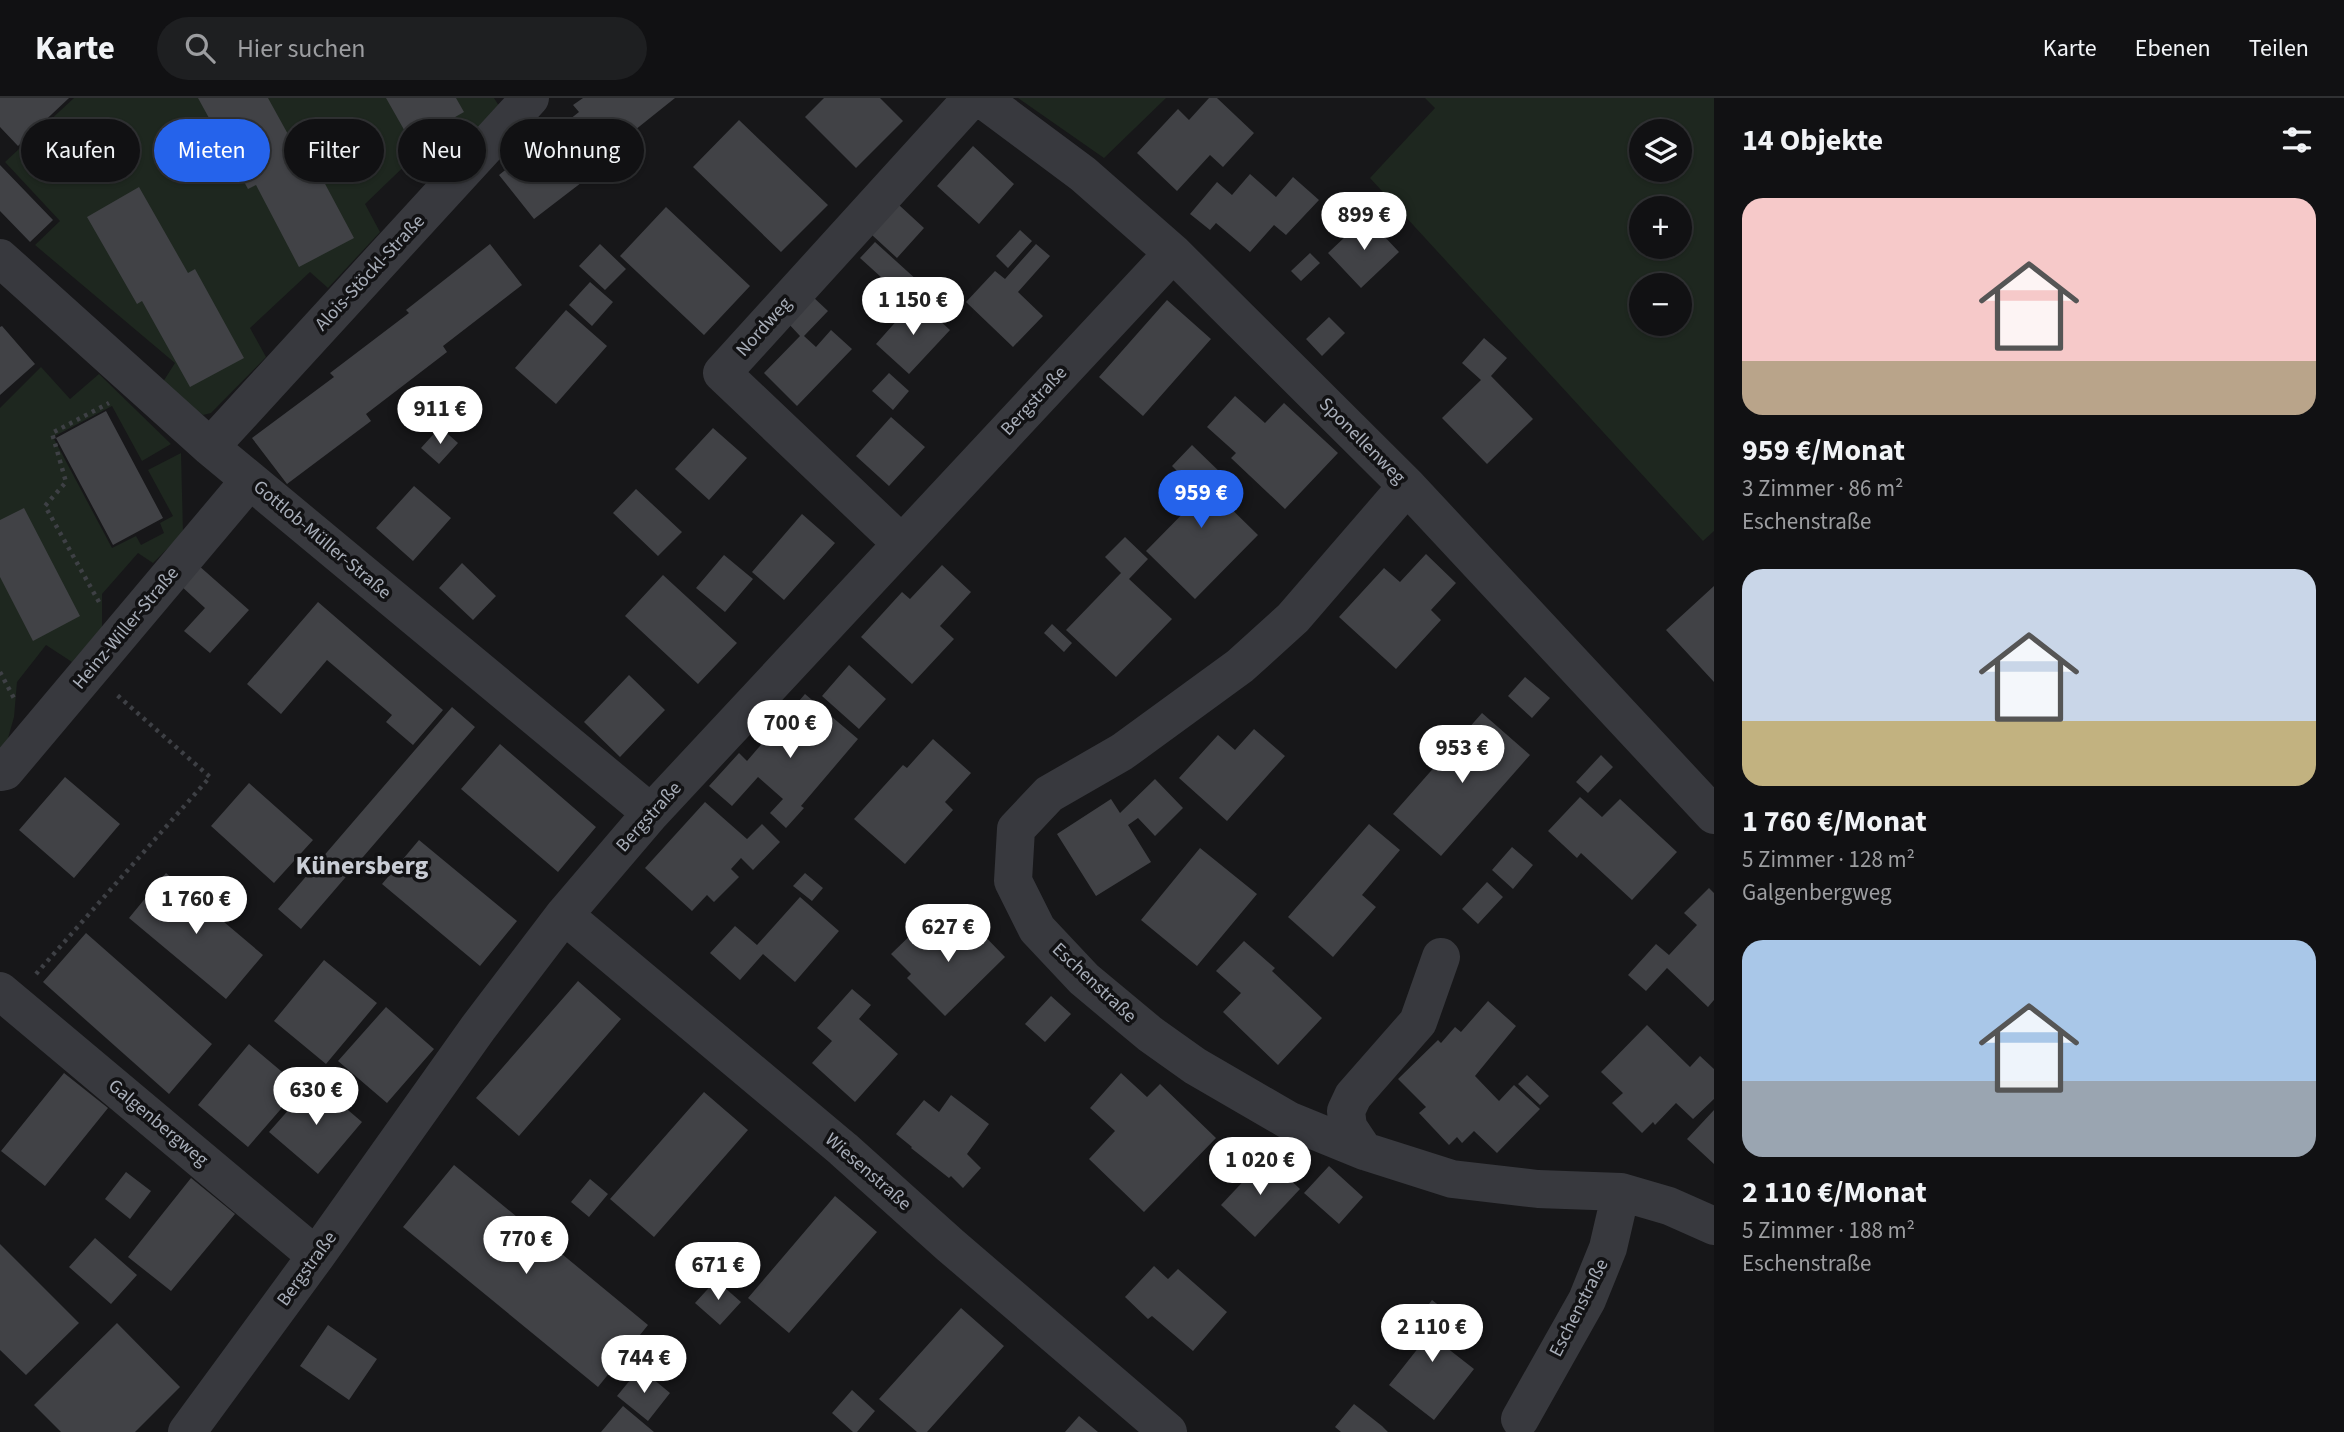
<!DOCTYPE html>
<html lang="de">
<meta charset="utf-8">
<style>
:root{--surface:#111113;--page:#1e1f21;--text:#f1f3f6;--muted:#9c9da0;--line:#303133;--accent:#2563eb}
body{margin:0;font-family:"Source Sans 3",sans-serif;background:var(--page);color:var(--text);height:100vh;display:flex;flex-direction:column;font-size:26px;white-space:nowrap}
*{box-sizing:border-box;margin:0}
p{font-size:23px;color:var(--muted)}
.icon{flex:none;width:38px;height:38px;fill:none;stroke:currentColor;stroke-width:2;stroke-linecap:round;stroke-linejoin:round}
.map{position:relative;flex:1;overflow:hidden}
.drawer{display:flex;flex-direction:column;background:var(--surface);width:630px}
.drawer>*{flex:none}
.guide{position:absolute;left:21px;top:21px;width:665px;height:63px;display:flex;gap:14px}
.controls{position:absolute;left:1629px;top:21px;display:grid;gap:14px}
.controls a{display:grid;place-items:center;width:63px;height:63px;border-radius:50%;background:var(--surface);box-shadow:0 2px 5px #0004,0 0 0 2px var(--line);font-size:35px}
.price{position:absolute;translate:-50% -60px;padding:0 16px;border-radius:24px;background:#fff;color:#222;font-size:23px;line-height:46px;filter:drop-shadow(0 2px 4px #0008)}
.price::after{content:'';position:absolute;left:50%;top:42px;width:21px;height:16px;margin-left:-10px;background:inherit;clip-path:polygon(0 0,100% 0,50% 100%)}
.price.active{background:var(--accent);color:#fff}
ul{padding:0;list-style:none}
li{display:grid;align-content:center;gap:14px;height:371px;padding:0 28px}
li span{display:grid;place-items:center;height:217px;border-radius:21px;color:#555}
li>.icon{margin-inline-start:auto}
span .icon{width:126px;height:126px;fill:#fffc;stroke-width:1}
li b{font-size:30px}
h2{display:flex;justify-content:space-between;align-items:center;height:84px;padding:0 28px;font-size:30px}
.tag{padding:0 24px;border-radius:32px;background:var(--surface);box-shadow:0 2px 5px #0004,0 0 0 2px var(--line);font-size:24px;line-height:63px}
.tag.active{background:var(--accent);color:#fff}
header{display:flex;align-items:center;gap:42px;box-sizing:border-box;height:98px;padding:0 35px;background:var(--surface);border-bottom:2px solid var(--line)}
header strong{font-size:33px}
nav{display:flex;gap:38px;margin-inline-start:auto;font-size:24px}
.search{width:490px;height:63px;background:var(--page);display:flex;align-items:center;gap:18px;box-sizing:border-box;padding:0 24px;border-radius:38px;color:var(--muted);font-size:26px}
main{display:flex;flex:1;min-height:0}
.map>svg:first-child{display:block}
</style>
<header>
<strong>Karte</strong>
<div class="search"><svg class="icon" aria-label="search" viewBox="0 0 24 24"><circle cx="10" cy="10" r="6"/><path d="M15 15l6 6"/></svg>Hier suchen</div>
<nav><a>Karte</a><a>Ebenen</a><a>Teilen</a></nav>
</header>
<main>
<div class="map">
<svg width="1714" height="1334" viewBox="0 0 1714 1334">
<rect width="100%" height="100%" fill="#171719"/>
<path fill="#1e271f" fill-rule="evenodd" d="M 74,0 L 494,0 L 499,8 L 439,73 L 419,54 L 365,106 L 380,134 L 328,190 L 310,174 L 250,230 L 266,259 L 211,315 L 203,317 L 161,287 L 175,265 L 35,147 L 60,123 L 5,64 Z
M 1018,0 L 1166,0 L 1104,60 Z
M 1425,0 L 1714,0 L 1714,433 L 1703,443 L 1370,80 L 1435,10 ZM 1680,33 L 1680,72 L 1642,72 L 1642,33 ZM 1680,110 L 1680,149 L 1642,149 L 1642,110 ZM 1680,187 L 1680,226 L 1642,226 L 1642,187 Z
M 41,269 L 70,301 L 99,276 L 171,346 L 142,363 L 112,308 L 53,339 L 112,450 L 136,438 L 141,447 L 164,435 L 160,425 L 173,418 L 148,372 L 181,355 L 183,435 L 153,465 L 138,455 L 102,496 L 102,530 L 72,564 L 46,547 L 17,584 L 14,619 L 3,658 L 0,659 L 0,310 Z"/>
<path fill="#414246" d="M 0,0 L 69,0 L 18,48 L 0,29 Z
M 198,0 L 268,0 L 300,58 L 308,54 L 354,140 L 299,169 L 256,87 L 248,91 Z
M 386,0 L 456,0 L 464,14 L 411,44 Z
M 583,0 L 675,0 L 615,48 L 620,55 L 534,121 L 499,77 L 579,14 L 573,7 Z
M 824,0 L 880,0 L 903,23 L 856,70 L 805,19 Z
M 1209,0 L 1217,0 L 1254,35 L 1223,69 L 1210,57 L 1177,93 L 1137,55 L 1178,11 L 1189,22 Z
M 739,22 L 828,107 L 781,154 L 693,69 Z
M 973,48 L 1014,86 L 979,126 L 937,88 Z
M 0,67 L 53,122 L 30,144 L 0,113 Z
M 1250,76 L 1276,99 L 1293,79 L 1319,102 L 1286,137 L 1274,127 L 1250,154 L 1216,125 L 1210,132 L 1190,116 L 1217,84 L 1232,97 Z
M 139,89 L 188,175 L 195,171 L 244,260 L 190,289 L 142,203 L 137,206 L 87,119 Z
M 899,107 L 924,130 L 897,160 L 872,137 Z
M 666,109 L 750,188 L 704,237 L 620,158 Z
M 1366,119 L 1399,154 L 1361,190 L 1328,155 Z
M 1020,132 L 1032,143 L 1008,170 L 996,158 Z
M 875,144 L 918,183 L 903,199 L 860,160 Z
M 490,146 L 522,187 L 443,248 L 447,254 L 366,316 L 371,323 L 287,386 L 252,340 L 334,279 L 330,275 L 409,215 L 406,212 Z
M 600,146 L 626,171 L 605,192 L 579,168 Z
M 1036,146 L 1050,158 L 1018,194 L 1043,218 L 1013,249 L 966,204 L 995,173 L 1005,181 Z
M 1310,155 L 1320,165 L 1301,183 L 1291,173 Z
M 590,184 L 613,204 L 592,228 L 569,207 Z
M 812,198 L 828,213 L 804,238 L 816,249 L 831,232 L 852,251 L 797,308 L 764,275 L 800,238 L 787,224 Z
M 916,201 L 950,232 L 909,276 L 876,246 Z
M 1167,202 L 1211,241 L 1143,318 L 1099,279 Z
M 566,212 L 607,248 L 556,306 L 515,270 Z
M 1329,219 L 1345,235 L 1322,258 L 1306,241 Z
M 2,228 L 35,266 L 0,297 L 0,229 Z
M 1484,240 L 1507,260 L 1491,278 L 1533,321 L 1487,366 L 1442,320 L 1481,282 L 1462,265 Z
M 889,275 L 909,293 L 893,312 L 872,293 Z
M 1235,298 L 1265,325 L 1284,305 L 1338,355 L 1285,411 L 1231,360 L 1236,355 L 1207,329 Z
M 106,313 L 163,420 L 113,447 L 56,340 Z
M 891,319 L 925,349 L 889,388 L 856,358 Z
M 440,329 L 458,345 L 439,366 L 421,350 Z
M 713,330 L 747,360 L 709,402 L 675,371 Z
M 1192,347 L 1225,379 L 1212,392 L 1258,437 L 1195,501 L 1146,453 L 1201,397 L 1172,368 Z
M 414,388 L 451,420 L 413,463 L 376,430 Z
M 636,391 L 682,434 L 658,458 L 613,415 Z
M 24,410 L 80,518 L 33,543 L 0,479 L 0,422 Z
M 802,416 L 835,445 L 784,502 L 752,474 Z
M 1125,439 L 1148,461 L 1129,481 L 1172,521 L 1116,579 L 1066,532 L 1121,475 L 1105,459 Z
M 1426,456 L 1456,485 L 1431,512 L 1441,522 L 1396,571 L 1339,519 L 1384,470 L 1400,484 Z
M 724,457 L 753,481 L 725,514 L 696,490 Z
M 462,465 L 496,498 L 473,522 L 439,490 Z
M 198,467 L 249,512 L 210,555 L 184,533 L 205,510 L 180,487 Z
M 942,467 L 971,494 L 940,528 L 954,541 L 912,586 L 861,539 L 902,494 L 910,501 Z
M 663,477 L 737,545 L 698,586 L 625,518 Z
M 1714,488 L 1714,584 L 1666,532 Z
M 318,504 L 443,612 L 413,647 L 386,624 L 392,617 L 327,562 L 281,616 L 247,586 Z
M 1052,526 L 1072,545 L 1064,554 L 1044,535 Z
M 849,567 L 886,601 L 859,631 L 822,598 Z
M 629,577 L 665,612 L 620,659 L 584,624 Z
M 1525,579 L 1550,600 L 1532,620 L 1508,598 Z
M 805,596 L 858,641 L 801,708 L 804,710 L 786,730 L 770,715 L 783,701 L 758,679 L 732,708 L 709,688 L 739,655 L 747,663 Z
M 452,609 L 475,629 L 301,831 L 278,811 Z
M 1482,615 L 1530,657 L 1441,758 L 1393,716 Z
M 1254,631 L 1285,658 L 1227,723 L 1179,680 L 1218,637 L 1235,652 Z
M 933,641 L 971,675 L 945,704 L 953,712 L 905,766 L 854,721 L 903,667 L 907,670 Z
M 500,646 L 596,729 L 558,774 L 461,691 Z
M 1601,657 L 1613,669 L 1588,695 L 1576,684 Z
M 65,679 L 120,726 L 74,780 L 19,732 Z
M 1155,681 L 1183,710 L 1155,738 L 1138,720 L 1128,727 L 1151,764 L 1096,798 L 1057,736 L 1111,701 L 1120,715 Z
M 249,685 L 313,742 L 274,785 L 211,728 Z
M 1580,699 L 1602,719 L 1620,701 L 1677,754 L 1632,802 L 1581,755 L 1577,760 L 1548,733 Z
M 705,704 L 747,741 L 762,726 L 780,744 L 753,772 L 741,760 L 731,771 L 739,779 L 714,804 L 707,797 L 692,813 L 645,770 Z
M 1369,726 L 1400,752 L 1362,797 L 1376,809 L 1333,859 L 1288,819 Z
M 419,742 L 517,823 L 480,868 L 382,786 Z
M 1512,749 L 1533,767 L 1513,791 L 1492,772 Z
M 1200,750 L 1257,796 L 1197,868 L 1141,822 Z
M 166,775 L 263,857 L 226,901 L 129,820 Z
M 805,775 L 823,790 L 812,803 L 793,788 Z
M 1487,784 L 1503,799 L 1478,826 L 1462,811 Z
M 1709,790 L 1714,795 L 1714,902 L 1708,909 L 1667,870 L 1646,893 L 1628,877 L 1656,846 L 1669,857 L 1697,827 L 1684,815 Z
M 800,799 L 839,833 L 795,884 L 763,856 L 740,882 L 710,855 L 735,828 L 757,847 Z
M 968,821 L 1005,859 L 945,918 L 907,880 L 911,876 L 891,856 L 919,829 L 939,849 Z
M 86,835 L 212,946 L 169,996 L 43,884 Z
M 1244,843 L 1275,870 L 1272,873 L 1322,920 L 1278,967 L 1223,914 L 1241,895 L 1216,873 Z
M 324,862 L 377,905 L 326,966 L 274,923 Z
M 578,883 L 621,921 L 519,1038 L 476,1000 Z
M 852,891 L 871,907 L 859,921 L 898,956 L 855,1004 L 812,965 L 832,943 L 817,930 Z
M 1051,898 L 1071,916 L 1045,944 L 1025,926 Z
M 1488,903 L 1516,928 L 1475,978 L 1499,1003 L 1514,987 L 1540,1011 L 1497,1055 L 1474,1033 L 1462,1045 L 1457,1039 L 1449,1047 L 1419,1015 L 1426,1009 L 1398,981 L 1438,942 L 1441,945 L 1455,929 L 1461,934 Z
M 386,909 L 434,951 L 387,1005 L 338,963 Z
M 1647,927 L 1690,969 L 1700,958 L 1714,971 L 1714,1001 L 1693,1021 L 1676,1005 L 1655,1027 L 1653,1024 L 1642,1035 L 1612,1005 L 1623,995 L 1601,974 Z
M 249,946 L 300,989 L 248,1049 L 198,1007 Z
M 64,975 L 108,1010 L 45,1088 L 1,1053 Z
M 1121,975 L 1147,999 L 1160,986 L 1216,1040 L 1144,1114 L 1089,1061 L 1115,1033 L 1090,1010 Z
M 1527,977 L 1549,998 L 1540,1007 L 1518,986 Z
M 314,983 L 362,1024 L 318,1076 L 269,1034 Z
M 704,994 L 748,1032 L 654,1139 L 610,1101 Z
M 951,997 L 989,1026 L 967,1056 L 981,1070 L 963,1090 L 951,1078 L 949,1080 L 911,1050 L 912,1049 L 896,1036 L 924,1002 L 939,1014 Z
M 1714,1012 L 1714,1066 L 1687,1041 Z
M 1266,1059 L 1300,1091 L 1255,1139 L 1221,1107 Z
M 454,1067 L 648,1227 L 598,1289 L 403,1129 Z
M 1329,1068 L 1363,1099 L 1339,1126 L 1304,1095 Z
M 126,1074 L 151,1093 L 130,1121 L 105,1101 Z
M 191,1080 L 235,1116 L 171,1193 L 128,1159 Z
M 590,1081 L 608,1096 L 589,1119 L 571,1104 Z
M 835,1098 L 877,1134 L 789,1235 L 748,1200 Z
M 95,1140 L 137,1177 L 111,1206 L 69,1169 Z
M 0,1146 L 79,1225 L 26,1277 L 0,1252 Z
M 1154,1168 L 1168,1181 L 1178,1171 L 1227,1214 L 1193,1253 L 1152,1218 L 1148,1221 L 1125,1199 Z
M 716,1182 L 741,1204 L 720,1227 L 695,1205 Z
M 1432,1202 L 1459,1223 L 1442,1246 L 1474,1271 L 1434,1322 L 1389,1287 L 1419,1249 L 1405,1238 Z
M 961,1210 L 1004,1248 L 927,1334 L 917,1334 L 879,1301 Z
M 117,1225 L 180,1289 L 135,1334 L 61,1334 L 34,1307 Z
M 328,1227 L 377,1261 L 349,1302 L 300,1268 Z
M 640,1270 L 670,1295 L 648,1323 L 617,1298 Z
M 852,1292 L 875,1313 L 857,1334 L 853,1334 L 832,1315 Z
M 1354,1306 L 1382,1328 L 1388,1334 L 1341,1334 L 1335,1329 Z
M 623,1308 L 654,1334 L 601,1334 Z
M 1079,1318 L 1098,1334 L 1065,1334 Z"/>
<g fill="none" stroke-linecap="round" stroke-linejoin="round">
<path stroke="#3e4045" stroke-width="4.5" stroke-dasharray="3.5 5" stroke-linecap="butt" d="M 99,504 L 45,408 L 66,384 L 52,335 L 109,305
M 0,574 L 16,604
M 36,876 L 210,679 L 117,597"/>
<path stroke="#38393e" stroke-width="38" d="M 981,0 L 1083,76 L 1173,155 L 1407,388 L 1714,717
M 0,160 L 210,349 L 651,715
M 210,349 L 530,0
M 1407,388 L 1293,520 L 1240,568 L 1122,654 L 1049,696 L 1016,731 L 1013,783 L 1037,831 L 1084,881 L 1150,936 L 1195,968 L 1288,1022 L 1364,1053 L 1452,1081 L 1538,1091 L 1621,1094 L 1669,1108 L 1714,1128
M 901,445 L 722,275 L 972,0
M 0,674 L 5,673 L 250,382
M 564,817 L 843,1051 L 950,1147 L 1168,1334
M 0,893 L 316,1158
M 1364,1053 L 1348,1029 L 1346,1013 L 1353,998 L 1418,924 L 1441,859
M 1520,1321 L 1587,1202 L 1608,1150 L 1621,1094
M 187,1334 L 316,1158 L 478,930 L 564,817 L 651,715 L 1173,155"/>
</g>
<g text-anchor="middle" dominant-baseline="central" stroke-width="7" stroke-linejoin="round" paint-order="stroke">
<g font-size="19" fill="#a8aeb9" stroke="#121214">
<text transform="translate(370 175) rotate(-47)">Alois-Stöckl-Straße</text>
<text transform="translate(764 229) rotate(-48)">Nordweg</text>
<text transform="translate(1034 303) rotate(-47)">Bergstraße</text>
<text transform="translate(1362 343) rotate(45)">Sponellenweg</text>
<text transform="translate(322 442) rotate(40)">Gottlob-Müller-Straße</text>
<text transform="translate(126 530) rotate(-50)">Heinz-Willer-Straße</text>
<text transform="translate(649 719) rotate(-48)">Bergstraße</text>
<text transform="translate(1094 885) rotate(43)">Eschenstraße</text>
<text transform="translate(158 1025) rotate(40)">Galgenbergweg</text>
<text transform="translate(868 1074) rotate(41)">Wiesenstraße</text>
<text transform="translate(307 1171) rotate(-54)">Bergstraße</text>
<text transform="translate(1579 1210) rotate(-63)">Eschenstraße</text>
</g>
<g font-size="26" font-weight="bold" fill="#c9cdd5" stroke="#121214">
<text x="362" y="767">Künersberg</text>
</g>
</g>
</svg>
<div class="controls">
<a><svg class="icon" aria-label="layers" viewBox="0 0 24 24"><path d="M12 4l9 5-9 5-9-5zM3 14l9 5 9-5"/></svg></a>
<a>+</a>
<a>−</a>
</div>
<b class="price" style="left:1364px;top:154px">899 €</b>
<b class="price" style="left:913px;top:239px">1 150 €</b>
<b class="price" style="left:440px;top:348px">911 €</b>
<b class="price active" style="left:1201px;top:432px">959 €</b>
<b class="price" style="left:790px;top:662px">700 €</b>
<b class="price" style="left:1462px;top:687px">953 €</b>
<b class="price" style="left:196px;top:838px">1 760 €</b>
<b class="price" style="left:948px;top:866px">627 €</b>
<b class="price" style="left:316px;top:1029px">630 €</b>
<b class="price" style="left:1260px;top:1099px">1 020 €</b>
<b class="price" style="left:526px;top:1178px">770 €</b>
<b class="price" style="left:718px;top:1204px">671 €</b>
<b class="price" style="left:1432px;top:1266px">2 110 €</b>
<b class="price" style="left:644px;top:1297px">744 €</b>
<div class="guide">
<a class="tag">Kaufen</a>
<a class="tag active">Mieten</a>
<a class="tag">Filter</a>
<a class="tag">Neu</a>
<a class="tag">Wohnung</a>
</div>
</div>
<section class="drawer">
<h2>14 Objekte<svg class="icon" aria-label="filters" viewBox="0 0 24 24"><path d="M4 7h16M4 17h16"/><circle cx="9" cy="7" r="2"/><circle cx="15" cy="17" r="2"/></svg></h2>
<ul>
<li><span style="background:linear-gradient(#f6c9c9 75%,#b9a48a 0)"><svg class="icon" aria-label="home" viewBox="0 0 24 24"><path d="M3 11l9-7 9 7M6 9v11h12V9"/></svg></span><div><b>959 €/Monat</b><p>3 Zimmer · 86 m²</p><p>Eschenstraße</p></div></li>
<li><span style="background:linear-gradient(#c9d6e8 70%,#c2b280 0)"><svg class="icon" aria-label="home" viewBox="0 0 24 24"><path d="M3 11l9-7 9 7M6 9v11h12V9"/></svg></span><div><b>1 760 €/Monat</b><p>5 Zimmer · 128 m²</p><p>Galgenbergweg</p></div></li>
<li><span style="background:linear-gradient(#a9c7e8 65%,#9aa5b1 0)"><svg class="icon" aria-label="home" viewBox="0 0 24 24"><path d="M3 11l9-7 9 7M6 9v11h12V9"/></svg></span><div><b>2 110 €/Monat</b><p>5 Zimmer · 188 m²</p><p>Eschenstraße</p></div></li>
</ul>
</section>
</main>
